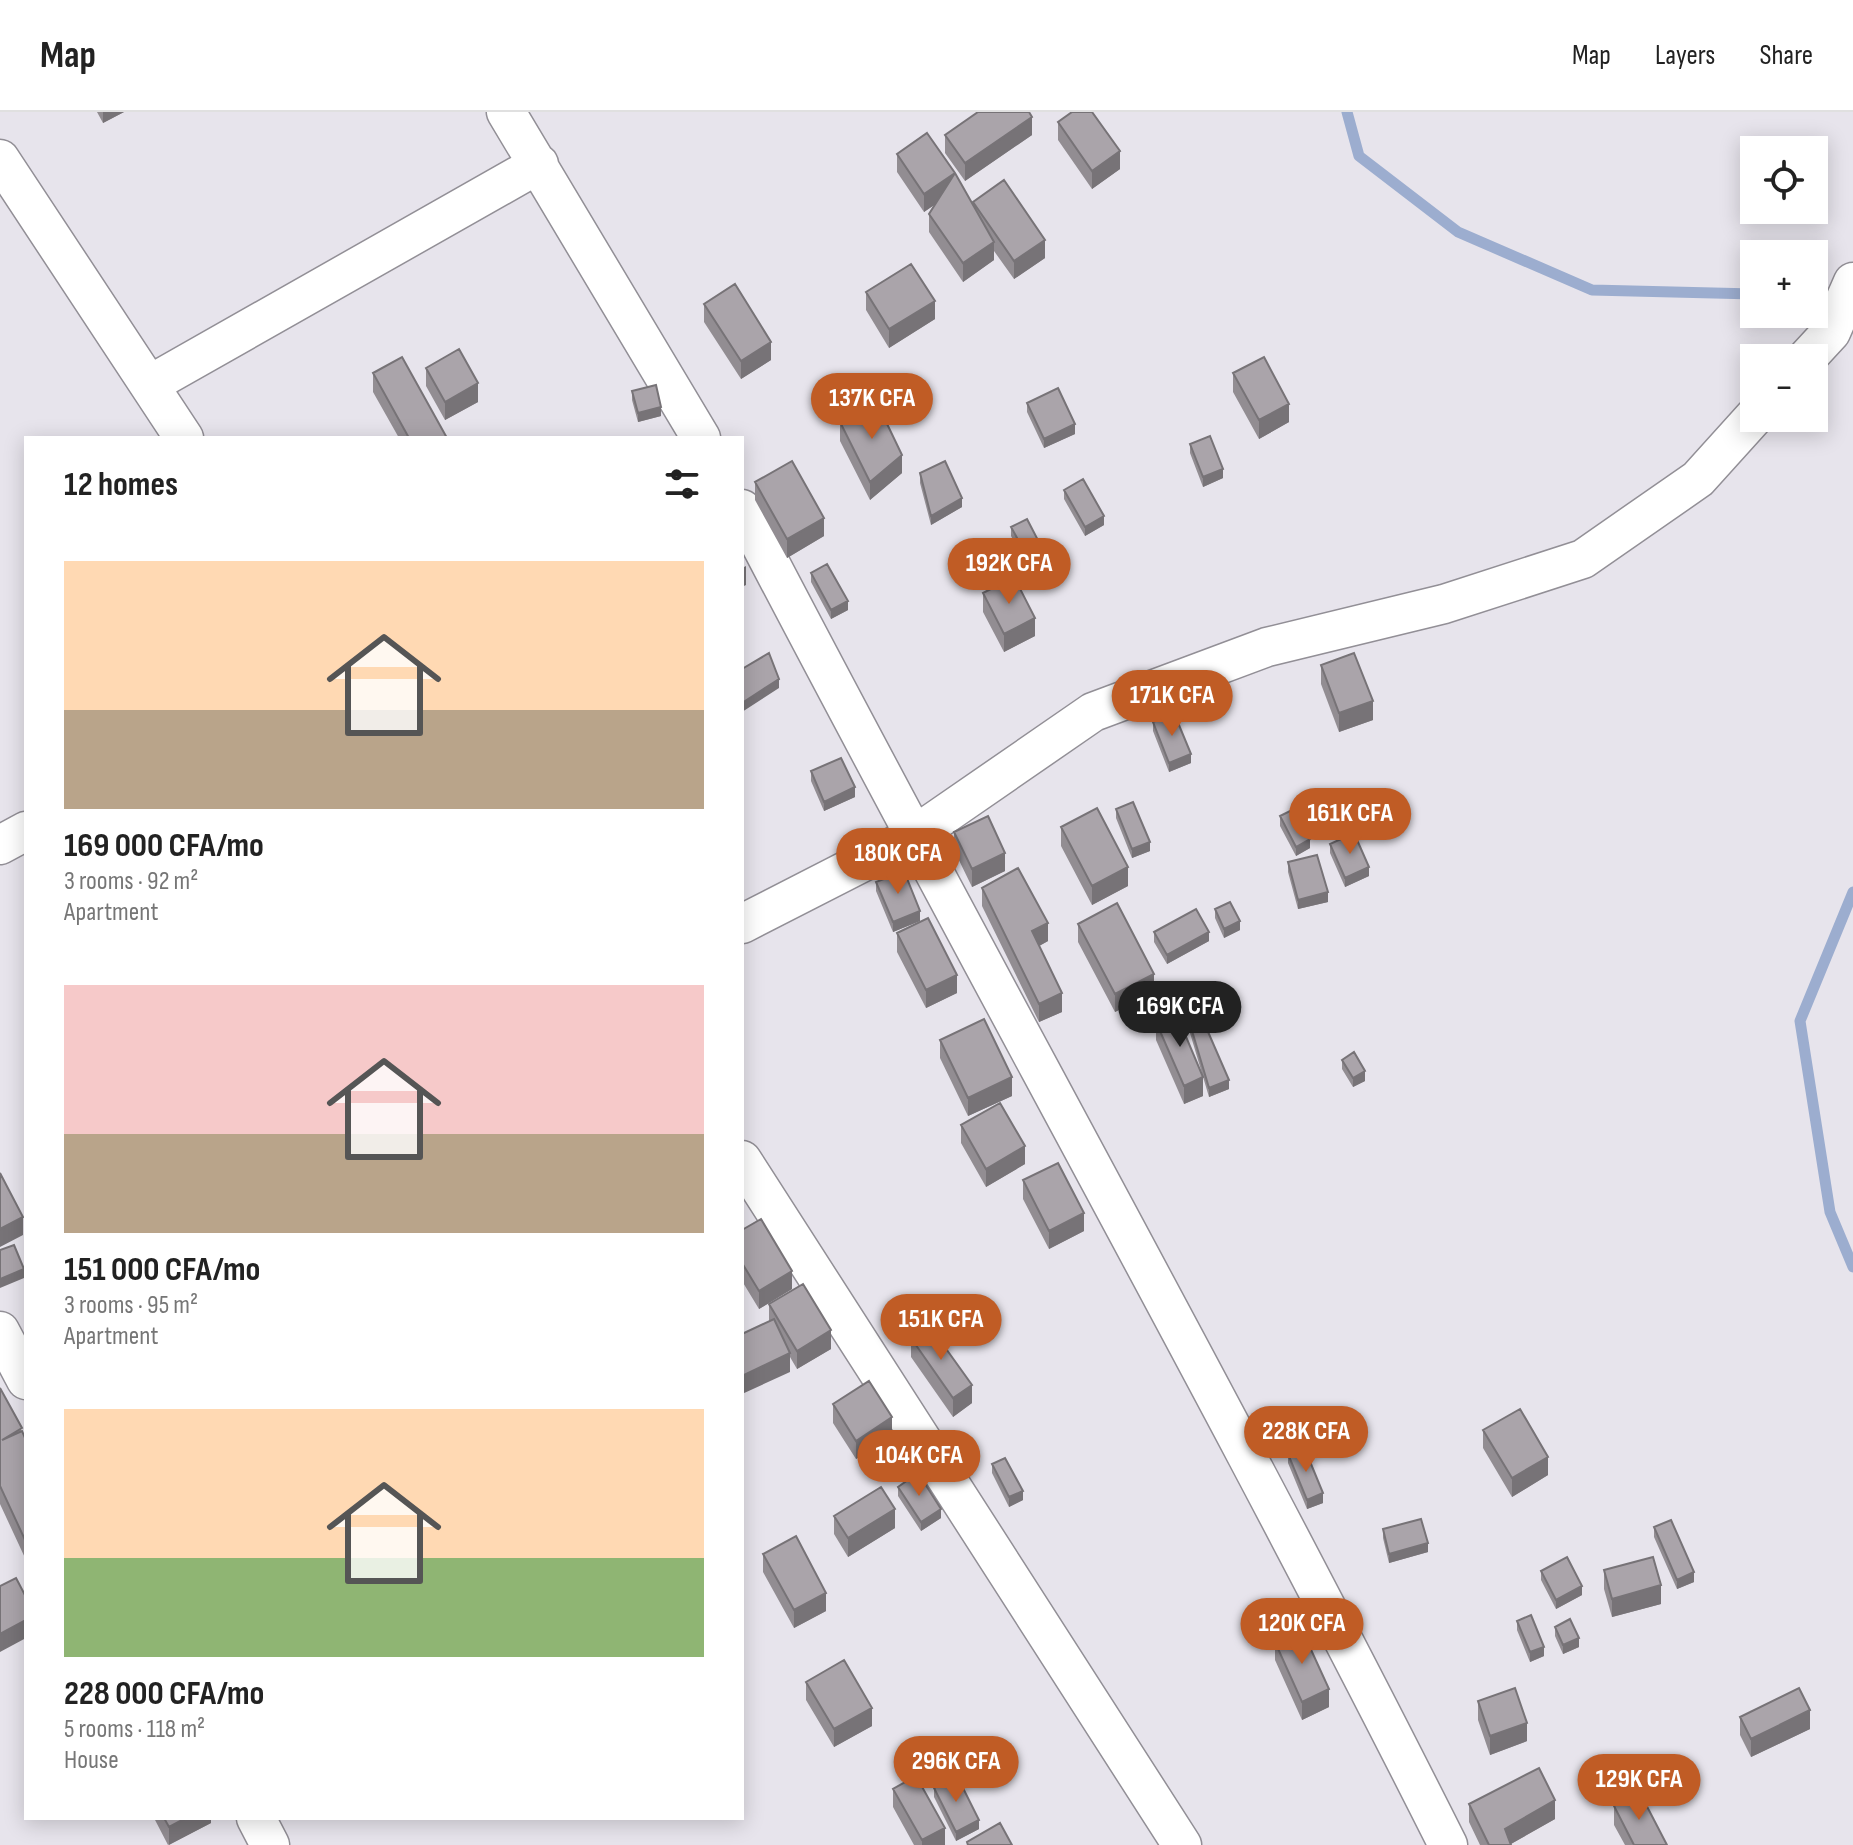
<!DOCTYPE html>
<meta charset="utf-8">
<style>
:root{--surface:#fff;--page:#f6f6f6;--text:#222;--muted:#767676;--line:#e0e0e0;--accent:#c05c25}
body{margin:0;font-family:"Sofia Sans Condensed",sans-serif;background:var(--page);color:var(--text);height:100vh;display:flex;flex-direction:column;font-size:30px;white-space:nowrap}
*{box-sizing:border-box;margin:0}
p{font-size:26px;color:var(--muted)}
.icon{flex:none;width:44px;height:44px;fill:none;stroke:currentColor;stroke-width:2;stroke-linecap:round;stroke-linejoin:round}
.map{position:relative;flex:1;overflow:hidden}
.drawer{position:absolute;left:24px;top:324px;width:720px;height:1384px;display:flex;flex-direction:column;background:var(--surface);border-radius:0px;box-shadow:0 4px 20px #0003}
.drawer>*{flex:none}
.buttons{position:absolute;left:1740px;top:24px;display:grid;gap:16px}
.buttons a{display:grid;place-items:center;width:88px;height:88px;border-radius:0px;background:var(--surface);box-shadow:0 4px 20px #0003;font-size:40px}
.price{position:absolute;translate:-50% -68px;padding:0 18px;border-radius:28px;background:var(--accent);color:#fff;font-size:26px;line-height:52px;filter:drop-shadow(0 2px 4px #0008)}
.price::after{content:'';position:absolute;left:50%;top:48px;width:24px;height:18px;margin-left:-12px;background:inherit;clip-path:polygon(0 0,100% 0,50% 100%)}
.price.active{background:#222;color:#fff}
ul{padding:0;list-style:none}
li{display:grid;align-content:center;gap:16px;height:424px;padding:0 40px}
li span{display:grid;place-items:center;height:248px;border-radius:0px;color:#555}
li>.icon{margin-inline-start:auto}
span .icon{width:144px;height:144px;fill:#fffc;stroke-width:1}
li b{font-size:34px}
h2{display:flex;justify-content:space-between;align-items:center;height:96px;padding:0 40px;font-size:34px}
header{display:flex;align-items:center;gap:48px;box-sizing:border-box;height:112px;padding:0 40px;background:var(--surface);border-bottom:2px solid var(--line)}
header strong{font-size:38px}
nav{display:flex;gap:44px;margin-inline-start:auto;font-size:28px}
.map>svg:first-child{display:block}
</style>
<header>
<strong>Map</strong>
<nav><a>Map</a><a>Layers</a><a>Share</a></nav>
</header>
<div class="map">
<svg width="1853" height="1733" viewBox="0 0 1853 1733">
<rect width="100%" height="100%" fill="#e7e4ec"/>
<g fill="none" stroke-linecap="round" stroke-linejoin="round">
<path stroke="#9cadcf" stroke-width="11" d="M 1347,0 L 1359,44 L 1458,120 L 1592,178 L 1754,182
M 1814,184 L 1841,185
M 1853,780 L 1800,909 L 1830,1100 L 1853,1155"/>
<g stroke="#928f96" stroke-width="41">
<path id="minor" d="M 506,0 L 701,326
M 0,47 L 184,326
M 1807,246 L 1831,220 L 1853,170
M 149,273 L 539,52
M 742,397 C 974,844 1222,1283 1448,1733
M 0,733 L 26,719
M 742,812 L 912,725 L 1093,600 L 1267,535 L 1444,492 L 1583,447 L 1698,367 L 1754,305
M 742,1048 L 1182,1733
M 0,1219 L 26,1268
M 256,1706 L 270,1733"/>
</g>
<use href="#minor" stroke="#fff" stroke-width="38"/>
</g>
<path fill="#928d92" d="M 97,0 L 124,0 L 103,11 Z
M 1058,10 L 1120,57 L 1092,77 L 1058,28 Z
M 945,23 L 1032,23 L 965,69 L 945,41 Z
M 897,42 L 973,93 L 973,90 L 1045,146 L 1014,167 L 994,139 L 994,148 L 963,170 L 929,120 L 929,102 L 934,93 L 924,100 L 897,60 Z
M 866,180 L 935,207 L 889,236 L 866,198 Z
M 704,192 L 771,248 L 741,267 L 704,210 Z
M 426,256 L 478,290 L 445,308 L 426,274 Z
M 373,261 L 447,326 L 399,326 L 373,280 Z
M 1233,261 L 1289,310 L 1259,327 L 1233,280 Z
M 632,279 L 661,304 L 638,310 L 632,288 Z
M 1027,291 L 1075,322 L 1044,336 L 1027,300 Z
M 840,310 L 902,361 L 870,388 L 840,329 Z
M 1190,332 L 1223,366 L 1203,375 L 1190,341 Z
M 920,361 L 962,395 L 931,413 L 920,371 Z
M 755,370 L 824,424 L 787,446 L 755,388 Z
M 1064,378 L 1104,413 L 1085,424 L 1064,387 Z
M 1011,415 L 1041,443 L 1026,451 L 1011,424 Z
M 811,461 L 848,498 L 831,507 L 811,470 Z
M 983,481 L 1035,524 L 1004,540 L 983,500 Z
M 1321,553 L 1373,608 L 1339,620 L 1321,572 Z
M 1153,610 L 1191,651 L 1169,660 L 1153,619 Z
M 811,659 L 855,685 L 824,699 L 811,669 Z
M 1116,697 L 1150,739 L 1132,746 L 1116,706 Z
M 1280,704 L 1310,736 L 1296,744 L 1280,714 Z
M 1061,715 L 1128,774 L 1092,793 L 1061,734 Z
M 954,720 L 1005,759 L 972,775 L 954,738 Z
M 1330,732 L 1369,764 L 1345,775 L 1330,741 Z
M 1288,750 L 1328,790 L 1298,797 L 1288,760 Z
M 876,770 L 920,809 L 893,820 L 876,779 Z
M 982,776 L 1048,829 L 1039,834 L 1062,900 L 1039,910 L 982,794 Z
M 1215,797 L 1240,818 L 1224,826 L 1215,806 Z
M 1078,812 L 1154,880 L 1115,900 L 1078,830 Z
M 1154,820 L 1209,829 L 1167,852 L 1154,830 Z
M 897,821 L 957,881 L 926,896 L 897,840 Z
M 1156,910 L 1203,984 L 1184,992 L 1156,928 Z
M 1190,912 L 1229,977 L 1209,985 L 1190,921 Z
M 940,928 L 1012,984 L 968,1004 L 940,946 Z
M 1342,948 L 1365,969 L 1353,975 L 1342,957 Z
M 961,1013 L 1025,1052 L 986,1075 L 961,1031 Z
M 1023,1068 L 1084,1119 L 1049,1137 L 1023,1087 Z
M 742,1118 L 792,1177 L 759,1197 L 742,1169 Z
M 769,1192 L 831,1237 L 797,1257 L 790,1245 L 790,1260 L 769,1209 Z
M 911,1226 L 972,1291 L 953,1305 L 911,1245 Z
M 0,1276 L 26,1328 L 26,1448 L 0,1392 Z
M 833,1292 L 892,1324 L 856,1347 L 833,1311 Z
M 1483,1318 L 1548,1363 L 1512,1385 L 1483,1336 Z
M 1288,1342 L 1323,1391 L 1307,1397 L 1288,1351 Z
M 992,1352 L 1023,1388 L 1009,1395 L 992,1361 Z
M 898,1375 L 941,1406 L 921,1419 L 898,1384 Z
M 834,1404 L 895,1416 L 848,1445 L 834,1422 Z
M 1654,1415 L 1694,1470 L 1677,1477 L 1654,1425 Z
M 1383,1417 L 1428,1440 L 1389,1451 L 1383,1426 Z
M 763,1442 L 826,1499 L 794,1516 L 763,1460 Z
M 1604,1458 L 1661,1492 L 1612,1505 L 1604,1477 Z
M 1541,1459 L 1582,1483 L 1556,1497 L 1541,1468 Z
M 1517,1509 L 1544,1544 L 1530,1550 L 1517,1518 Z
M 1555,1515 L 1579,1535 L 1563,1542 L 1555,1524 Z
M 1275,1530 L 1329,1595 L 1302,1608 L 1275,1548 Z
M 806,1570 L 872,1614 L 834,1635 L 806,1588 Z
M 1478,1589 L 1527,1629 L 1490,1643 L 1478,1608 Z
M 1740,1605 L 1810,1617 L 1751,1645 L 1740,1623 Z
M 934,1676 L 979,1717 L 956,1729 L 934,1685 Z
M 893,1677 L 945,1733 L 914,1733 L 893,1695 Z
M 1469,1692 L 1555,1707 L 1511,1732 L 1511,1733 L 1480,1733 L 1469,1710 Z
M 1614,1694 L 1667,1733 L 1625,1733 L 1614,1713 Z
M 154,1706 L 211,1706 L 211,1711 L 168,1733 Z"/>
<path fill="#777377" d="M 103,0 L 124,0 L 103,11 Z
M 1032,5 L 1032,23 L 965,69 L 965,51 Z
M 1120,39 L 1120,57 L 1092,77 L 1092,59 Z
M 955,61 L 955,79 L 924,100 L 924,82 Z
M 1045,128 L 1045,146 L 1014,167 L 1014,149 Z
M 994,130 L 994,148 L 963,170 L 963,151 Z
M 935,189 L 935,207 L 889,236 L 889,217 Z
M 771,230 L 771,248 L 741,267 L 741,249 Z
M 478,271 L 478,290 L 445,308 L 445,290 Z
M 1289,292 L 1289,310 L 1259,327 L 1259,308 Z
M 661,295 L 661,304 L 638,310 L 638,301 Z
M 1075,312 L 1075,322 L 1044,336 L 1044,327 Z
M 902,343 L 902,361 L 870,388 L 870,370 Z
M 1223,357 L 1223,366 L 1203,375 L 1203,365 Z
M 962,386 L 962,395 L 931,413 L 931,404 Z
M 1104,404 L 1104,413 L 1085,424 L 1085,415 Z
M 824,406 L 824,424 L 787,446 L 787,427 Z
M 1041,434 L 1041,443 L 1026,451 L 1026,442 Z
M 746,454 L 746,473 L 742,475 L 742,456 Z
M 848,489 L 848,498 L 831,507 L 831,498 Z
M 1035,506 L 1035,524 L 1004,540 L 1004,522 Z
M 779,567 L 779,576 L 742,600 L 742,591 Z
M 1373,589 L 1373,608 L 1339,620 L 1339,601 Z
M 1191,642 L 1191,651 L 1169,660 L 1169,651 Z
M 855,675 L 855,685 L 824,699 L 824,690 Z
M 1310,727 L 1310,736 L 1296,744 L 1296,735 Z
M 1150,730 L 1150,739 L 1132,746 L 1132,737 Z
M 1005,741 L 1005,759 L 972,775 L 972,757 Z
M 1128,755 L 1128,774 L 1092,793 L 1092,774 Z
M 1369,755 L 1369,764 L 1345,775 L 1345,766 Z
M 1328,780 L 1328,790 L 1298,797 L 1298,788 Z
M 920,799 L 920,809 L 893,820 L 893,810 Z
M 1240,809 L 1240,818 L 1224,826 L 1224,817 Z
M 1048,811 L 1048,829 L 1032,838 L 1032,819 Z
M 1209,820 L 1209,829 L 1167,852 L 1167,843 Z
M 1154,862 L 1154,880 L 1115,900 L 1115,882 Z
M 957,863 L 957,881 L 926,896 L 926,878 Z
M 1062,881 L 1062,900 L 1039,910 L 1039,892 Z
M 1365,959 L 1365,969 L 1353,975 L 1353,966 Z
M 1012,965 L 1012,984 L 968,1004 L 968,986 Z
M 1203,965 L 1203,984 L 1184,992 L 1184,974 Z
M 1229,968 L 1229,977 L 1209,985 L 1209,976 Z
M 1025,1034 L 1025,1052 L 986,1075 L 986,1057 Z
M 1084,1101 L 1084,1119 L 1049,1137 L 1049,1119 Z
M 23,1105 L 23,1123 L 0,1135 L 0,1117 Z
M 24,1157 L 24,1166 L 0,1176 L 0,1167 Z
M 792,1159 L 792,1177 L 759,1197 L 759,1179 Z
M 831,1218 L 831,1237 L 797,1257 L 797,1239 Z
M 790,1241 L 790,1260 L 742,1282 L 742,1264 Z
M 972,1273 L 972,1291 L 953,1305 L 953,1286 Z
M 892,1305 L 892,1324 L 856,1347 L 856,1329 Z
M 1548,1345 L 1548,1363 L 1512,1385 L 1512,1366 Z
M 1023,1379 L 1023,1388 L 1009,1395 L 1009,1385 Z
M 1323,1381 L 1323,1391 L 1307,1397 L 1307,1388 Z
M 895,1397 L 895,1416 L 848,1445 L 848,1426 Z
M 941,1397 L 941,1406 L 921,1419 L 921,1410 Z
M 1428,1431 L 1428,1440 L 1389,1451 L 1389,1442 Z
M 1694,1460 L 1694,1470 L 1677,1477 L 1677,1468 Z
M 1661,1473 L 1661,1492 L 1612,1505 L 1612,1487 Z
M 1582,1474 L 1582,1483 L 1556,1497 L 1556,1488 Z
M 826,1481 L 826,1499 L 794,1516 L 794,1498 Z
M 26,1508 L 26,1526 L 0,1540 L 0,1522 Z
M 1579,1526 L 1579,1535 L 1563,1542 L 1563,1533 Z
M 1544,1535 L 1544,1544 L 1530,1550 L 1530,1540 Z
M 1329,1577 L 1329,1595 L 1302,1608 L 1302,1590 Z
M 872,1596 L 872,1614 L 834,1635 L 834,1617 Z
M 1810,1598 L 1810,1617 L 1751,1645 L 1751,1627 Z
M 1527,1611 L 1527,1629 L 1490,1643 L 1490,1624 Z
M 1555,1688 L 1555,1707 L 1509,1733 L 1505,1717 Z
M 186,1706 L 211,1706 L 211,1711 L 169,1733 L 169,1715 Z
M 979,1708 L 979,1717 L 956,1729 L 956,1720 Z
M 945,1716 L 945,1733 L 922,1733 L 922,1728 Z"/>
<path fill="#aaa4aa" stroke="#777377" stroke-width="2" d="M 978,0 L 1029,0 L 1032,5 L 965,51 L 945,23 Z
M 1072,0 L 1092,0 L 1120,39 L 1092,59 L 1058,10 Z
M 927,21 L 955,61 L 994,130 L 963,151 L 929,102 L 955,61 L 924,82 L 897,42 Z
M 1004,68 L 1045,128 L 1014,149 L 973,90 Z
M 911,152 L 935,189 L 889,217 L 866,180 Z
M 735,172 L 771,230 L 741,249 L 704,192 Z
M 459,237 L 478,271 L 445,290 L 426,256 Z
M 402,245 L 447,326 L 409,326 L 373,261 Z
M 1264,245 L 1289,292 L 1259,308 L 1233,261 Z
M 656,273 L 661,295 L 638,301 L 632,279 Z
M 1058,276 L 1075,312 L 1044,327 L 1027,291 Z
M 877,291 L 902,343 L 870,370 L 840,310 Z
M 1210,324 L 1223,357 L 1203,365 L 1190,332 Z
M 792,349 L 824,406 L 787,427 L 755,370 Z
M 945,349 L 962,386 L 931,404 L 920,361 Z
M 1083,367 L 1104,404 L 1085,415 L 1064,378 Z
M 1027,407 L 1041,434 L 1026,442 L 1011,415 Z
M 827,452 L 848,489 L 831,498 L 811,461 Z
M 1014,465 L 1035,506 L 1004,522 L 983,481 Z
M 769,541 L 779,567 L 742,591 L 742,557 Z
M 1354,541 L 1373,589 L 1339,601 L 1321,553 Z
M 1174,601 L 1191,642 L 1169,651 L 1153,610 Z
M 841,646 L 855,675 L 824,690 L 811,659 Z
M 1133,690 L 1150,730 L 1132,737 L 1116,697 Z
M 1097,696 L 1128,755 L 1092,774 L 1061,715 Z
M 1294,697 L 1310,727 L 1296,735 L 1280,704 Z
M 988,704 L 1005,741 L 972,757 L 954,720 Z
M 1354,721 L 1369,755 L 1345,766 L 1330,732 Z
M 1317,743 L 1328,780 L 1298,788 L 1288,750 Z
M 1018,756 L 1048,811 L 1032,819 L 1062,881 L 1039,892 L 982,776 Z
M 904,759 L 920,799 L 893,810 L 876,770 Z
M 1230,790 L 1240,809 L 1224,817 L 1215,797 Z
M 1117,791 L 1154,862 L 1115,882 L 1078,812 Z
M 1196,797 L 1209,820 L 1167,843 L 1154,820 Z
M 928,806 L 957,863 L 926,878 L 897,821 Z
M 1176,901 L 1203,965 L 1184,974 L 1156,910 Z
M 1202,906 L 1229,968 L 1209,976 L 1190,912 Z
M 984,907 L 1012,965 L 968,986 L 940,928 Z
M 1354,940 L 1365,959 L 1353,966 L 1342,948 Z
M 1000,991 L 1025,1034 L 986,1057 L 961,1013 Z
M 1058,1051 L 1084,1101 L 1049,1119 L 1023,1068 Z
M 0,1061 L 23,1105 L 0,1117 Z
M 761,1107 L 792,1159 L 759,1179 L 742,1151 L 742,1118 Z
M 14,1133 L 24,1157 L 0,1167 L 0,1138 Z
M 803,1172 L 831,1218 L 797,1239 L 769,1192 Z
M 774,1207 L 790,1241 L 742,1264 L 742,1222 Z
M 929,1213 L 972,1273 L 953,1286 L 911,1226 Z
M 869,1269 L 892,1305 L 856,1329 L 833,1292 Z
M 0,1276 L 22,1316 L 2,1328 L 22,1319 L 26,1328 L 26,1430 L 0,1374 Z
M 1520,1297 L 1548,1345 L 1512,1366 L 1483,1318 Z
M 1304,1335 L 1323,1381 L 1307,1388 L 1288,1342 Z
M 1005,1346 L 1023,1379 L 1009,1385 L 992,1352 Z
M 918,1361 L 941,1397 L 921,1410 L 898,1375 Z
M 881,1375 L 895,1397 L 848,1426 L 834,1404 Z
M 1421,1407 L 1428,1431 L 1389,1442 L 1383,1417 Z
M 1671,1408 L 1694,1460 L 1677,1468 L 1654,1415 Z
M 796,1424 L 826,1481 L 794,1498 L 763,1442 Z
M 1567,1445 L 1582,1474 L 1556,1488 L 1541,1459 Z
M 1653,1445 L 1661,1473 L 1612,1487 L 1604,1458 Z
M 16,1466 L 26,1485 L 26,1508 L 0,1522 L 0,1474 Z
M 1531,1503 L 1544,1535 L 1530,1540 L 1517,1509 Z
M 1570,1507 L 1579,1526 L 1563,1533 L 1555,1515 Z
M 1302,1518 L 1329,1577 L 1302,1590 L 1275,1530 Z
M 844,1548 L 872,1596 L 834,1617 L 806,1570 Z
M 1515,1576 L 1527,1611 L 1490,1624 L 1478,1589 Z
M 1799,1576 L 1810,1598 L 1751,1627 L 1740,1605 Z
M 1539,1656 L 1555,1688 L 1505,1717 L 1511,1733 L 1489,1733 L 1469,1692 Z
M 916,1664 L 945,1716 L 922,1728 L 893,1677 Z
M 957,1664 L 979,1708 L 956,1720 L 934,1676 Z
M 1640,1681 L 1667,1733 L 1634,1733 L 1614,1694 Z
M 164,1706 L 186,1706 L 169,1715 Z
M 1000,1711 L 1012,1733 L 968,1733 L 967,1730 Z"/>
</svg>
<div class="buttons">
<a><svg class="icon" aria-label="locate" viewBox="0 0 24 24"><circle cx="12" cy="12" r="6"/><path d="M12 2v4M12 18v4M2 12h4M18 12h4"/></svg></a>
<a>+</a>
<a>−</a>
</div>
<b class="price" style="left:872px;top:329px">137K CFA</b>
<b class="price" style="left:1009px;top:494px">192K CFA</b>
<b class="price" style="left:1172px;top:626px">171K CFA</b>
<b class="price" style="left:1350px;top:744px">161K CFA</b>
<b class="price" style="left:898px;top:784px">180K CFA</b>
<b class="price active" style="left:1180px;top:937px">169K CFA</b>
<b class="price" style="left:941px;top:1250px">151K CFA</b>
<b class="price" style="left:1306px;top:1362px">228K CFA</b>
<b class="price" style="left:919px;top:1386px">104K CFA</b>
<b class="price" style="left:1302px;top:1554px">120K CFA</b>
<b class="price" style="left:956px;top:1692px">296K CFA</b>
<b class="price" style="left:1639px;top:1710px">129K CFA</b>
<section class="drawer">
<h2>12 homes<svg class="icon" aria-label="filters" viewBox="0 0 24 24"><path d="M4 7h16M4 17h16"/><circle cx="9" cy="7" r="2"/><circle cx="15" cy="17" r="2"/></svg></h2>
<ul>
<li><span style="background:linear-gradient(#ffd9b3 60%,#b9a48a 0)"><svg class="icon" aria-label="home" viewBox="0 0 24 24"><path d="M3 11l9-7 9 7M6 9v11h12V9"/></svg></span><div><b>169 000 CFA/mo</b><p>3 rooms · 92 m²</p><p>Apartment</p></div></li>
<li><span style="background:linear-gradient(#f6c9c9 60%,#b9a48a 0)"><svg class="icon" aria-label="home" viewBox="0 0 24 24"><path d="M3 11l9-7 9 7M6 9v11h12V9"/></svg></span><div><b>151 000 CFA/mo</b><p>3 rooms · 95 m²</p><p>Apartment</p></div></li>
<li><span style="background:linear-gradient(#ffd9b3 60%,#8fb573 0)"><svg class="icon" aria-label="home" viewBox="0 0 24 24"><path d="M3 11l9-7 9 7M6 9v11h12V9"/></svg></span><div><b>228 000 CFA/mo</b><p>5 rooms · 118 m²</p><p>House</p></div></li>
</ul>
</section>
</div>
